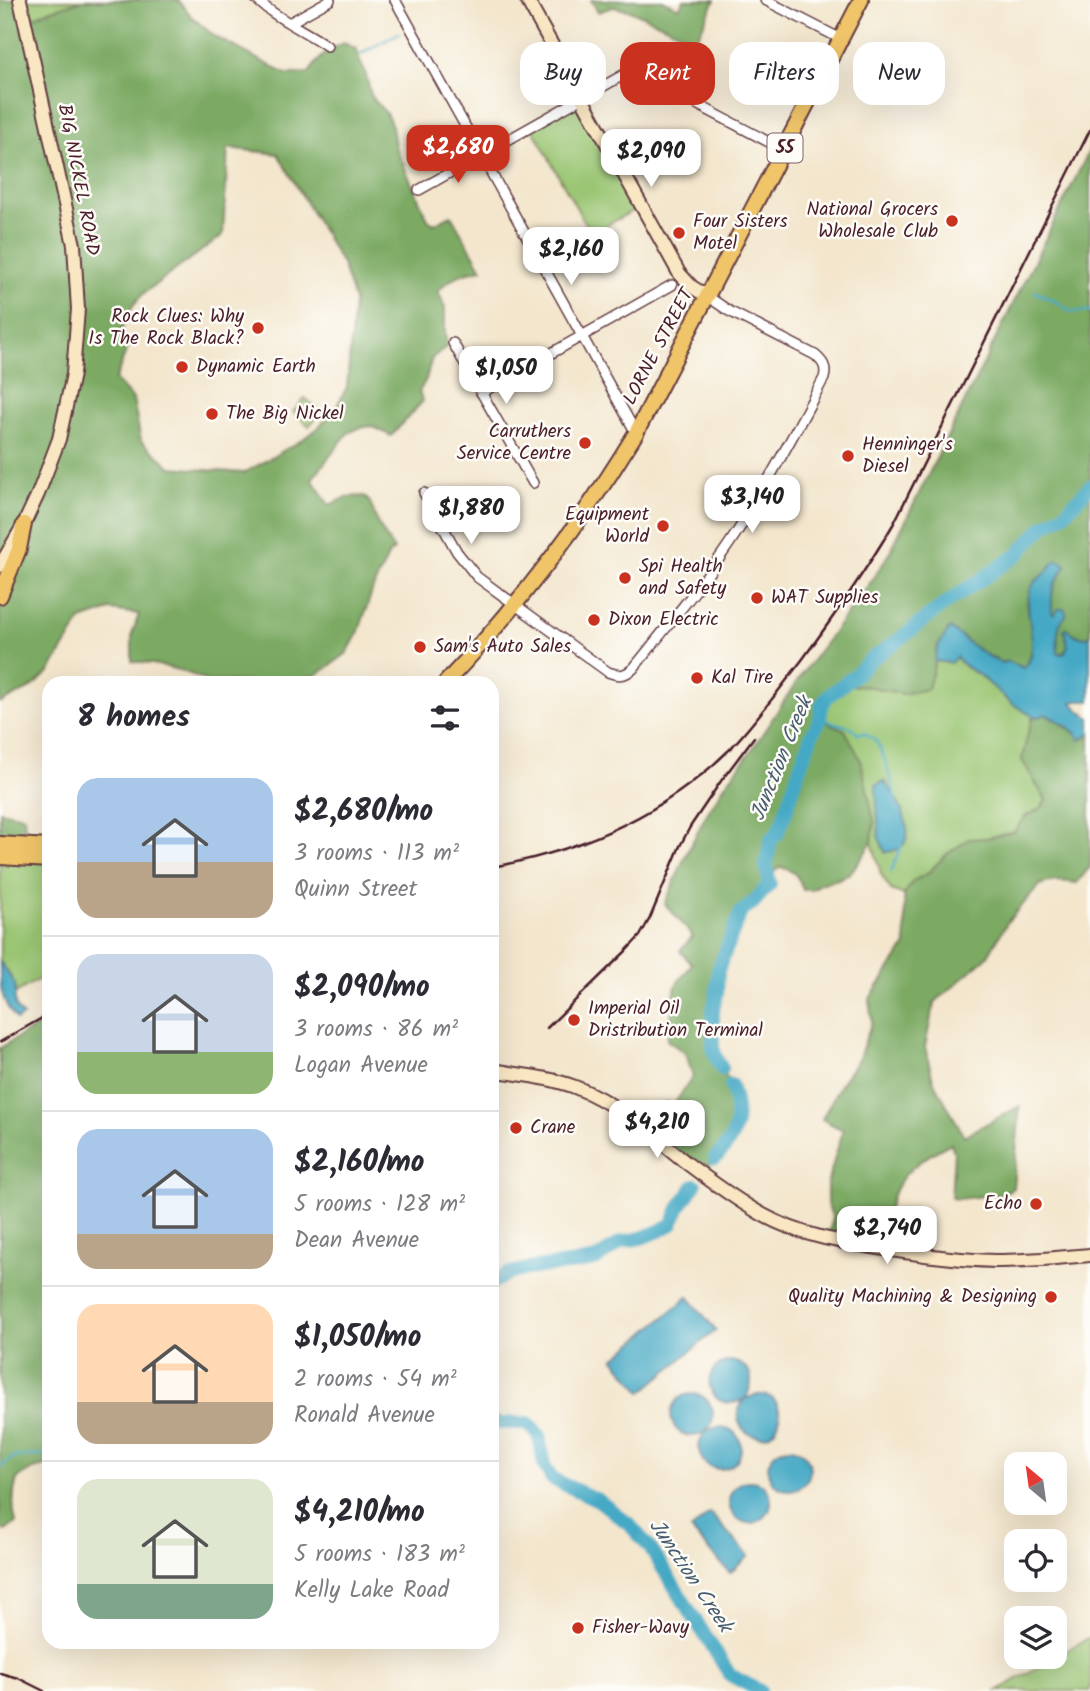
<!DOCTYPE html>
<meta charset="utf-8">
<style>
:root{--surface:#fff;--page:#f2f2f3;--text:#2b2b33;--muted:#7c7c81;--line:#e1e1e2;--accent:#c8321e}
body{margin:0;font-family:Kalam,sans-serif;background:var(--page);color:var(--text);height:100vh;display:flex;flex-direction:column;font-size:26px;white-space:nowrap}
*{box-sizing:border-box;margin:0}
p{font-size:23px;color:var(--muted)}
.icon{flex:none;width:38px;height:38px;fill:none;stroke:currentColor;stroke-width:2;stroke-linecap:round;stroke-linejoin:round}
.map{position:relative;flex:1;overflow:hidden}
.sheet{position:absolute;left:42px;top:676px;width:457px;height:973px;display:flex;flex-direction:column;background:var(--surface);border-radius:21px;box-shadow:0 7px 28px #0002}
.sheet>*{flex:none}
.banner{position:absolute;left:520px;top:42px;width:464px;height:63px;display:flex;gap:14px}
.needle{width:46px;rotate:331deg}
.fabs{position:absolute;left:1004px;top:1452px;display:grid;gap:14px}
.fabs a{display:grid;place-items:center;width:63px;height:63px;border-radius:14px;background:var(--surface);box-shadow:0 7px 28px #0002;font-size:35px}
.price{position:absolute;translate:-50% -60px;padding:0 16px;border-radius:14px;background:#fff;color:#222;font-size:23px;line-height:46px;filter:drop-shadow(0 2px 4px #0008)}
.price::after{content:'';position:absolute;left:50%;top:42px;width:21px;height:16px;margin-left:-10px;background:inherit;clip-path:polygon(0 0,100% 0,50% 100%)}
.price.selected{background:var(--accent);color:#fff}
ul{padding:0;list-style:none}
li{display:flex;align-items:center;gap:21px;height:175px;padding:0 35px}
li+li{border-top:2px solid var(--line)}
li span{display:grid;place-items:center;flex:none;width:196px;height:140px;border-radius:21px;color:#555}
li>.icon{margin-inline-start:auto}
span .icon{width:84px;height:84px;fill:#fffc;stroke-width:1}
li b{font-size:30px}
h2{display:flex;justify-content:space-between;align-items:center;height:84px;padding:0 35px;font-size:30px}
.pill{padding:0 24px;border-radius:21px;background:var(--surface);box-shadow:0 7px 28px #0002;font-size:24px;line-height:63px}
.pill.selected{background:var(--accent);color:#fff}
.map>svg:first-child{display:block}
</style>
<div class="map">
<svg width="1090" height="1691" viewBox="0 0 1090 1691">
<rect width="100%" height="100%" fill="#fdfcf7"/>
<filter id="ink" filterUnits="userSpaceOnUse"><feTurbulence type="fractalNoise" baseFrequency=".0143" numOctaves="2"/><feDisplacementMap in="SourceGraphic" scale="14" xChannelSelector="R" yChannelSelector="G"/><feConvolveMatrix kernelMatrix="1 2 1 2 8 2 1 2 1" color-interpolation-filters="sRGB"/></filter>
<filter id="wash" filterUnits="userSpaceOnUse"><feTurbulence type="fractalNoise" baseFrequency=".00686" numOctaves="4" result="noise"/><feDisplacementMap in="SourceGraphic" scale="28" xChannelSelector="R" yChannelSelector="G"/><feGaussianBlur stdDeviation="1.57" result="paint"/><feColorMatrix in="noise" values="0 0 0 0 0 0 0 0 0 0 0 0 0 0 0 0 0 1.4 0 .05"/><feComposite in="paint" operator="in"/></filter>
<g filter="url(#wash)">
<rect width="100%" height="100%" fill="#f3e6cd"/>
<path fill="#9ac572" stroke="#72724e" stroke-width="2" d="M 21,0 L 83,0 L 46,12 L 26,21 Z
M 580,98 L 641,206 L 591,234 L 531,126 Z
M 305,398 L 321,412 L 309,426 L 293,412 Z
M 955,656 L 965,667 L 982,677 L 1011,703 L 1033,716 L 1027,736 L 1035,783 L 1046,800 L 1041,809 L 1026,816 L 1014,832 L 987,838 L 969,840 L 947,854 L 927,874 L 913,881 L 904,895 L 891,890 L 881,874 L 872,842 L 874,821 L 819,719 C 822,700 827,696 841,684 L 871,687 L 932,675 L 935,661 L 950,663 Z
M 0,858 L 49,861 L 49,973 L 14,994 C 18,982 7,972 0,962 Z
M 1090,1637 L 1090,1691 L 997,1691 Z"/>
<path fill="#7baa64" stroke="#626448" stroke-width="2" fill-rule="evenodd" d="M 0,0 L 21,0 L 26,21 L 46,12 L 83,0 L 178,0 L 192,17 L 214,36 L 286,74 L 309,73 C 319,58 327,50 344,43 L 356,49 L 360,62 L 365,72 L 372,98 L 386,113 L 392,126 L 395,146 L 428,220 L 434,224 L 451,215 L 482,269 C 462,273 453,276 438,291 L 445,308 L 445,333 L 447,346 L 432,358 L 426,379 L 419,392 L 423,401 L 391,436 L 372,426 L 359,428 L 348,433 L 312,479 L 329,505 L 348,497 L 364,496 L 370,502 L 378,524 L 394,550 L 389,554 L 373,588 L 359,631 L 347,653 L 327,668 L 305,682 L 209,682 C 185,670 159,664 132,661 L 132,635 L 139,614 L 110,610 L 81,620 L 49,672 L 31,688 L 0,703 ZM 228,148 L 278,154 L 342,264 L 354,300 L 347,387 L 335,409 L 318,428 L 302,440 L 244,473 L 171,467 L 141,441 L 133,399 L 115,380 L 129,344 L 121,330 L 133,305 L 144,293 L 223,235 Z
M 591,0 L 663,0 L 679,8 L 684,0 L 715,0 L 696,40 L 632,11 L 613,7 L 598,12 Z
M 1090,149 L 1090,636 C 1079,640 1074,631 1064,630 L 1068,645 L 1065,652 L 1061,654 L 1058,652 C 1057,642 1056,626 1063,617 L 1052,613 C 1051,590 1052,585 1066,566 L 1053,563 C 1044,578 1033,580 1028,599 C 1026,608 1030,617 1031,626 C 1033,640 1034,658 1024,668 L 1012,663 L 999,662 L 995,658 L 988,656 L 973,647 L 963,637 L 948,630 L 946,636 L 938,645 L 936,650 L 935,661 L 928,689 L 903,694 L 871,687 L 841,684 C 827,696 822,700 820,719 L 845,730 L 861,761 L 874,821 L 872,842 L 859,862 L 850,873 L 838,879 L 820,884 L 812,890 L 803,890 C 798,875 795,871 780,867 L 768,877 L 769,884 L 753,902 L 740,911 L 717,970 L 717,993 L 713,1010 L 713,1048 L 716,1060 L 731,1084 L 738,1115 L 732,1136 L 725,1148 L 716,1156 L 703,1174 L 637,1122 L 667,1102 L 673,1106 L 693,1076 L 685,1053 L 667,1040 L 676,985 L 692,964 L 680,951 L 693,936 L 665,904 L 684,859 L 705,817 L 725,785 L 751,751 L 802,674 L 873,579 L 890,552 Z
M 1045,714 L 1052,717 L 1083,739 L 1090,733 L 1090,867 L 1077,883 C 1064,881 1052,880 1040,885 L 1008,921 L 987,957 L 934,1003 L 925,1047 L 933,1080 L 964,1136 L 1020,1106 L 1013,1188 L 1001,1194 L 958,1199 L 951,1198 L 954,1152 L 951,1143 C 930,1154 907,1167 896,1188 C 887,1206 885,1229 881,1248 L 827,1239 L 833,1219 L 827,1203 L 827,1185 L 843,1130 L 822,1119 L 840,1085 L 859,1058 L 872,1021 L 869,1000 L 906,945 L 904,895 L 913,881 L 927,874 L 947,854 L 969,839 L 987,838 L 1014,832 L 1026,816 L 1041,808 L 1046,800 L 1022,760 L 1027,736 L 1033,716 L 1039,717 Z
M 0,811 L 24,816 L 26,845 L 0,844 Z
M 49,1019 L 49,1465 L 33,1469 L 17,1479 C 12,1495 12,1508 16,1523 L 5,1531 L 0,1528 L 0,1048 Z"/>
<path fill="#45a9c5" stroke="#486478" stroke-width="2" d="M 1057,560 L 1064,563 L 1066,566 C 1052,585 1051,590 1052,613 L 1054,614 L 1058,609 L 1064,609 L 1066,612 L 1066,616 C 1056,624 1057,640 1058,652 L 1061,654 L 1065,652 L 1068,645 L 1064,630 L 1066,628 C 1073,635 1081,639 1090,636 L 1090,701 L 1076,701 L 1072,703 L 1080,711 L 1090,718 L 1090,733 L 1080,740 C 1074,729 1057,719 1045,714 L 1039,717 L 1033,716 L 1011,703 L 982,677 L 965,666 L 956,657 L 951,663 L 935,661 C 936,644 942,642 950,628 C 966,641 983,655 1002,663 L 1007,661 L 1024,668 C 1045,648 1017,607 1034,583 C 1037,579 1043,576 1046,572 C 1051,567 1052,563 1057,560 Z
M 884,781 C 898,798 928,850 885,852 L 879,838 L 876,785 Z
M 0,962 L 15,984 C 16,997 11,1006 23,1016 L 17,1020 C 0,1001 0,986 0,962 Z
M 688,1297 L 716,1330 L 642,1392 L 614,1359 Z
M 731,1361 C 754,1366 755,1382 745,1399 C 790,1377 789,1447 753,1435 C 742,1432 735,1420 739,1409 C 740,1405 742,1403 744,1399 C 709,1417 694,1366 731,1361 Z
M671 1415a21 21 0 1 1 42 0a21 21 0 1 1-42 0Z
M699 1448a21 21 0 1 1 42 0a21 21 0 1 1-42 0Z
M768 1469a21 21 0 1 1 42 0a21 21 0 1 1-42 0Z
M729 1502a21 21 0 1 1 42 0a21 21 0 1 1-42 0Z
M 710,1513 L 749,1556 L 730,1573 L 691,1530 Z"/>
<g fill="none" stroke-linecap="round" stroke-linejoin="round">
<path stroke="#45a9c5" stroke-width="2.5" d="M 359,55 L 399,33
M 1035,292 L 1055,301 L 1072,312 L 1090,311
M 820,719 L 853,728 L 858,734 L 864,733 C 867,735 871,737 874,739 C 882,746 894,787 895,799
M 891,872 L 901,846
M 38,1046 L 49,1058
M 0,1467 L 14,1457 L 49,1455"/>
<path stroke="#45a9c5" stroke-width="14" d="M 722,1069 L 717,1060 L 713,1048 L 713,1010 L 717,993 L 718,970 L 741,912 L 753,903 L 770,884 L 766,866 L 771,839 L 777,834 L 783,820 L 799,770 L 812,734 L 820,719 L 822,705 L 827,697 L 857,673 L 870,660 L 896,642 L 942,606 L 1017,555 L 1044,526 L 1064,514 L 1090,486
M 715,1158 C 740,1135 740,1115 731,1085
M 492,1283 L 507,1274 L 527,1269 L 576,1263 L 597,1259 L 621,1242 L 641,1238 L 659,1231 L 672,1224 L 680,1206 L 695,1185
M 492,1423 L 528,1423 L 539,1435 L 544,1465 L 552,1479 L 598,1500 L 629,1524 L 650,1548 L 730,1675 L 760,1691"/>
</g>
</g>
<g filter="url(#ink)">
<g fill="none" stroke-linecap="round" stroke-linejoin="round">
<g stroke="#633d43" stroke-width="12">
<path id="street" d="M 257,0 C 277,19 304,30 327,46
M 395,0 L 636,433
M 765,0 L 841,39
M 291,22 L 330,0
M 419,190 L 625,74 L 631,73 L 647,78 L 784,150
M 453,343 L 533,483
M 481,393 L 672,285
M 424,493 L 457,552 L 477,577 L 608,672 C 619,676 624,676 633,669 C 669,624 706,580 737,532 C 769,482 796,430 824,378 C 827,367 823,362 815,355 L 729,311 L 707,296"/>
</g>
<g stroke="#633d43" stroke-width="16">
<path id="secondary" d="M 527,0 L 679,273 L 692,287 L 707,296
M 0,566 L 24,524 L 38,494 L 59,439 L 73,374 L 78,309 L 74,245 L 20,0
M 492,1070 C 520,1075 548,1077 575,1087 C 617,1103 650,1133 684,1161 C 709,1180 735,1199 763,1215 C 799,1235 839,1242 879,1248 C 917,1254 956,1260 995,1261 C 1027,1261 1058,1258 1090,1255"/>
</g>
<g stroke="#633d43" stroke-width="18">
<path id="primary" d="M 0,596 L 19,549 L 24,524
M 446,682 C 518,607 582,522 636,433 L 861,0
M 0,844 L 49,847
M 0,857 L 49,860"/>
</g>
<use href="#street" stroke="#fff" stroke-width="9"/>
<use href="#secondary" stroke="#f9e7c3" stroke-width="12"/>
<use href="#primary" stroke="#f0c469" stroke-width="14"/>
<path stroke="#4a1f2b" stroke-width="2.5" d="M 492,867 C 580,851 663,815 728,751 C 755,723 778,691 802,660 C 835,615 866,570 894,523 L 1090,130
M 547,1028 L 626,951 L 640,936 L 650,918 L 680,846 L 690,827 L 721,781 L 754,737
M 0,1042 L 49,1014
M 0,1673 L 18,1678 L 44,1691"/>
</g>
</g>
<g fill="#c8321e" stroke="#fdfcf7" stroke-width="2.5">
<circle cx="952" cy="221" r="7"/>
<circle cx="679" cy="233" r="7"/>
<circle cx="258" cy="328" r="7"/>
<circle cx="182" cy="367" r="7"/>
<circle cx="212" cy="414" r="7"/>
<circle cx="585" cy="443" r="7"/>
<circle cx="848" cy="456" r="7"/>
<circle cx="663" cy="526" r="7"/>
<circle cx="625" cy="578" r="7"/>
<circle cx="757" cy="598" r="7"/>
<circle cx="594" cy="620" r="7"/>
<circle cx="420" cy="647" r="7"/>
<circle cx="697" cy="678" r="7"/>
<circle cx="574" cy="1020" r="7"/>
<circle cx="516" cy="1128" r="7"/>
<circle cx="1036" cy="1204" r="7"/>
<circle cx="1051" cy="1297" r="7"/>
<circle cx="578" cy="1628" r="7"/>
</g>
<g text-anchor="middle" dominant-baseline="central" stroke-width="5" stroke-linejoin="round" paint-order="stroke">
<rect fill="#fdfcf7" stroke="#806168" stroke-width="2" x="767.5" y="133.5" width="35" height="29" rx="5"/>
<g font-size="18" font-weight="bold" fill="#4a1f2b">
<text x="785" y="148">55</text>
</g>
<g font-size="19" fill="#4a1f2b" stroke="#fdfcf7">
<text transform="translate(78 180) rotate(79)">BIG NICKEL ROAD</text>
<text transform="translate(659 347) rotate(-62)">LORNE STREET</text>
</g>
<g font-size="19" fill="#4a1f2b" stroke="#fdfcf7" text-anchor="start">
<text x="938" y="210" text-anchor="end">National Grocers<tspan x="938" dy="22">Wholesale Club</tspan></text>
<text x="693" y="222">Four Sisters<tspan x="693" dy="22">Motel</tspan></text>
<text x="244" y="317" text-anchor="end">Rock Clues: Why<tspan x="244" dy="22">Is The Rock Black?</tspan></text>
<text x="196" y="367">Dynamic Earth</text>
<text x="226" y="414">The Big Nickel</text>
<text x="571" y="432" text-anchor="end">Carruthers<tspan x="571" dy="22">Service Centre</tspan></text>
<text x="862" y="445">Henninger's<tspan x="862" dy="22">Diesel</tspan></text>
<text x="649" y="515" text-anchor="end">Equipment<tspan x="649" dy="22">World</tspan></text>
<text x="639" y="567">Spi Health<tspan x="639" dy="22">and Safety</tspan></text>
<text x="771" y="598">WAT Supplies</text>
<text x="608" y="620">Dixon Electric</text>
<text x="434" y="647">Sam's Auto Sales</text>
<text x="711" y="678">Kal Tire</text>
<text x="588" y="1009">Imperial Oil<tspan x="588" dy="22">Dristribution Terminal</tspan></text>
<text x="530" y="1128">Crane</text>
<text x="1022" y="1204" text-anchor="end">Echo</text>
<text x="1037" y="1297" text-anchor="end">Quality Machining &amp; Designing</text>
<text x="592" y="1628">Fisher-Wavy</text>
</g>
<g font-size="21" font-style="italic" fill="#485d70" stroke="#fdfcf7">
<text transform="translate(782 759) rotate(-68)">Junction Creek</text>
<text transform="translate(690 1576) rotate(56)">Junction Creek</text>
</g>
</g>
</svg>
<div class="fabs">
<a><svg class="needle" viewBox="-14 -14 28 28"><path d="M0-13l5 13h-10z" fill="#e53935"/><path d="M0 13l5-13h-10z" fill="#7c7c81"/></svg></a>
<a><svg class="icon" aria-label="locate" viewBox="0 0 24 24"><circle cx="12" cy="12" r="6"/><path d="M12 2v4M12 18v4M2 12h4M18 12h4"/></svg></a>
<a><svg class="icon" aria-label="layers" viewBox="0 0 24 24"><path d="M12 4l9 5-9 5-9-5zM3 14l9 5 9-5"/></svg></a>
</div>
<b class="price selected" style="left:458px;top:185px">$2,680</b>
<b class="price" style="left:651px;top:189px">$2,090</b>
<b class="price" style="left:571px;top:287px">$2,160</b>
<b class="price" style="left:506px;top:406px">$1,050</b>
<b class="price" style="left:752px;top:535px">$3,140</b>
<b class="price" style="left:471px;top:546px">$1,880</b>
<b class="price" style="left:657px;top:1160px">$4,210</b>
<b class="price" style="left:887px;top:1266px">$2,740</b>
<div class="banner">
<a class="pill">Buy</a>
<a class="pill selected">Rent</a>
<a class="pill">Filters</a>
<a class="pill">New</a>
</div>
<section class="sheet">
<h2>8 homes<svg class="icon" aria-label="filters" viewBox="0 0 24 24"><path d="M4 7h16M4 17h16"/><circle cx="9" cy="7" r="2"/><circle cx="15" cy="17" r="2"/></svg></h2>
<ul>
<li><span style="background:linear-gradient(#a9c7e8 60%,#b9a48a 0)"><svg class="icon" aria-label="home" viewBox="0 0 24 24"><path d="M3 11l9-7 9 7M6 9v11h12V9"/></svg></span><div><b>$2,680/mo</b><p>3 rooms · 113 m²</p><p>Quinn Street</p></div></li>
<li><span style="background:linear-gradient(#c9d6e8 70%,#8fb573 0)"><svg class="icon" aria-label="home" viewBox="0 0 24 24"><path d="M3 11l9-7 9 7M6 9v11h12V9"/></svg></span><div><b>$2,090/mo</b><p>3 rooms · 86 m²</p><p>Logan Avenue</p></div></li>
<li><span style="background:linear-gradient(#a9c7e8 75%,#b9a48a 0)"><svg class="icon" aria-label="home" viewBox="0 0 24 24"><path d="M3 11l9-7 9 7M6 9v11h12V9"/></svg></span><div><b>$2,160/mo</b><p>5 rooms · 128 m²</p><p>Dean Avenue</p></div></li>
<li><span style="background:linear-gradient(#ffd9b3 70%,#b9a48a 0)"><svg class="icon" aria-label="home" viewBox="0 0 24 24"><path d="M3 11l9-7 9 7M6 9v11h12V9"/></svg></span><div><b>$1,050/mo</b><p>2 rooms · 54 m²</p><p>Ronald Avenue</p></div></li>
<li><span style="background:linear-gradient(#dfe7d0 75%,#7fa58c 0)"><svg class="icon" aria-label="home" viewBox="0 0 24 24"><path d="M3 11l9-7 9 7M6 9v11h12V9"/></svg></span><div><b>$4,210/mo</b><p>5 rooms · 183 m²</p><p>Kelly Lake Road</p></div></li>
</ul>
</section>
</div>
